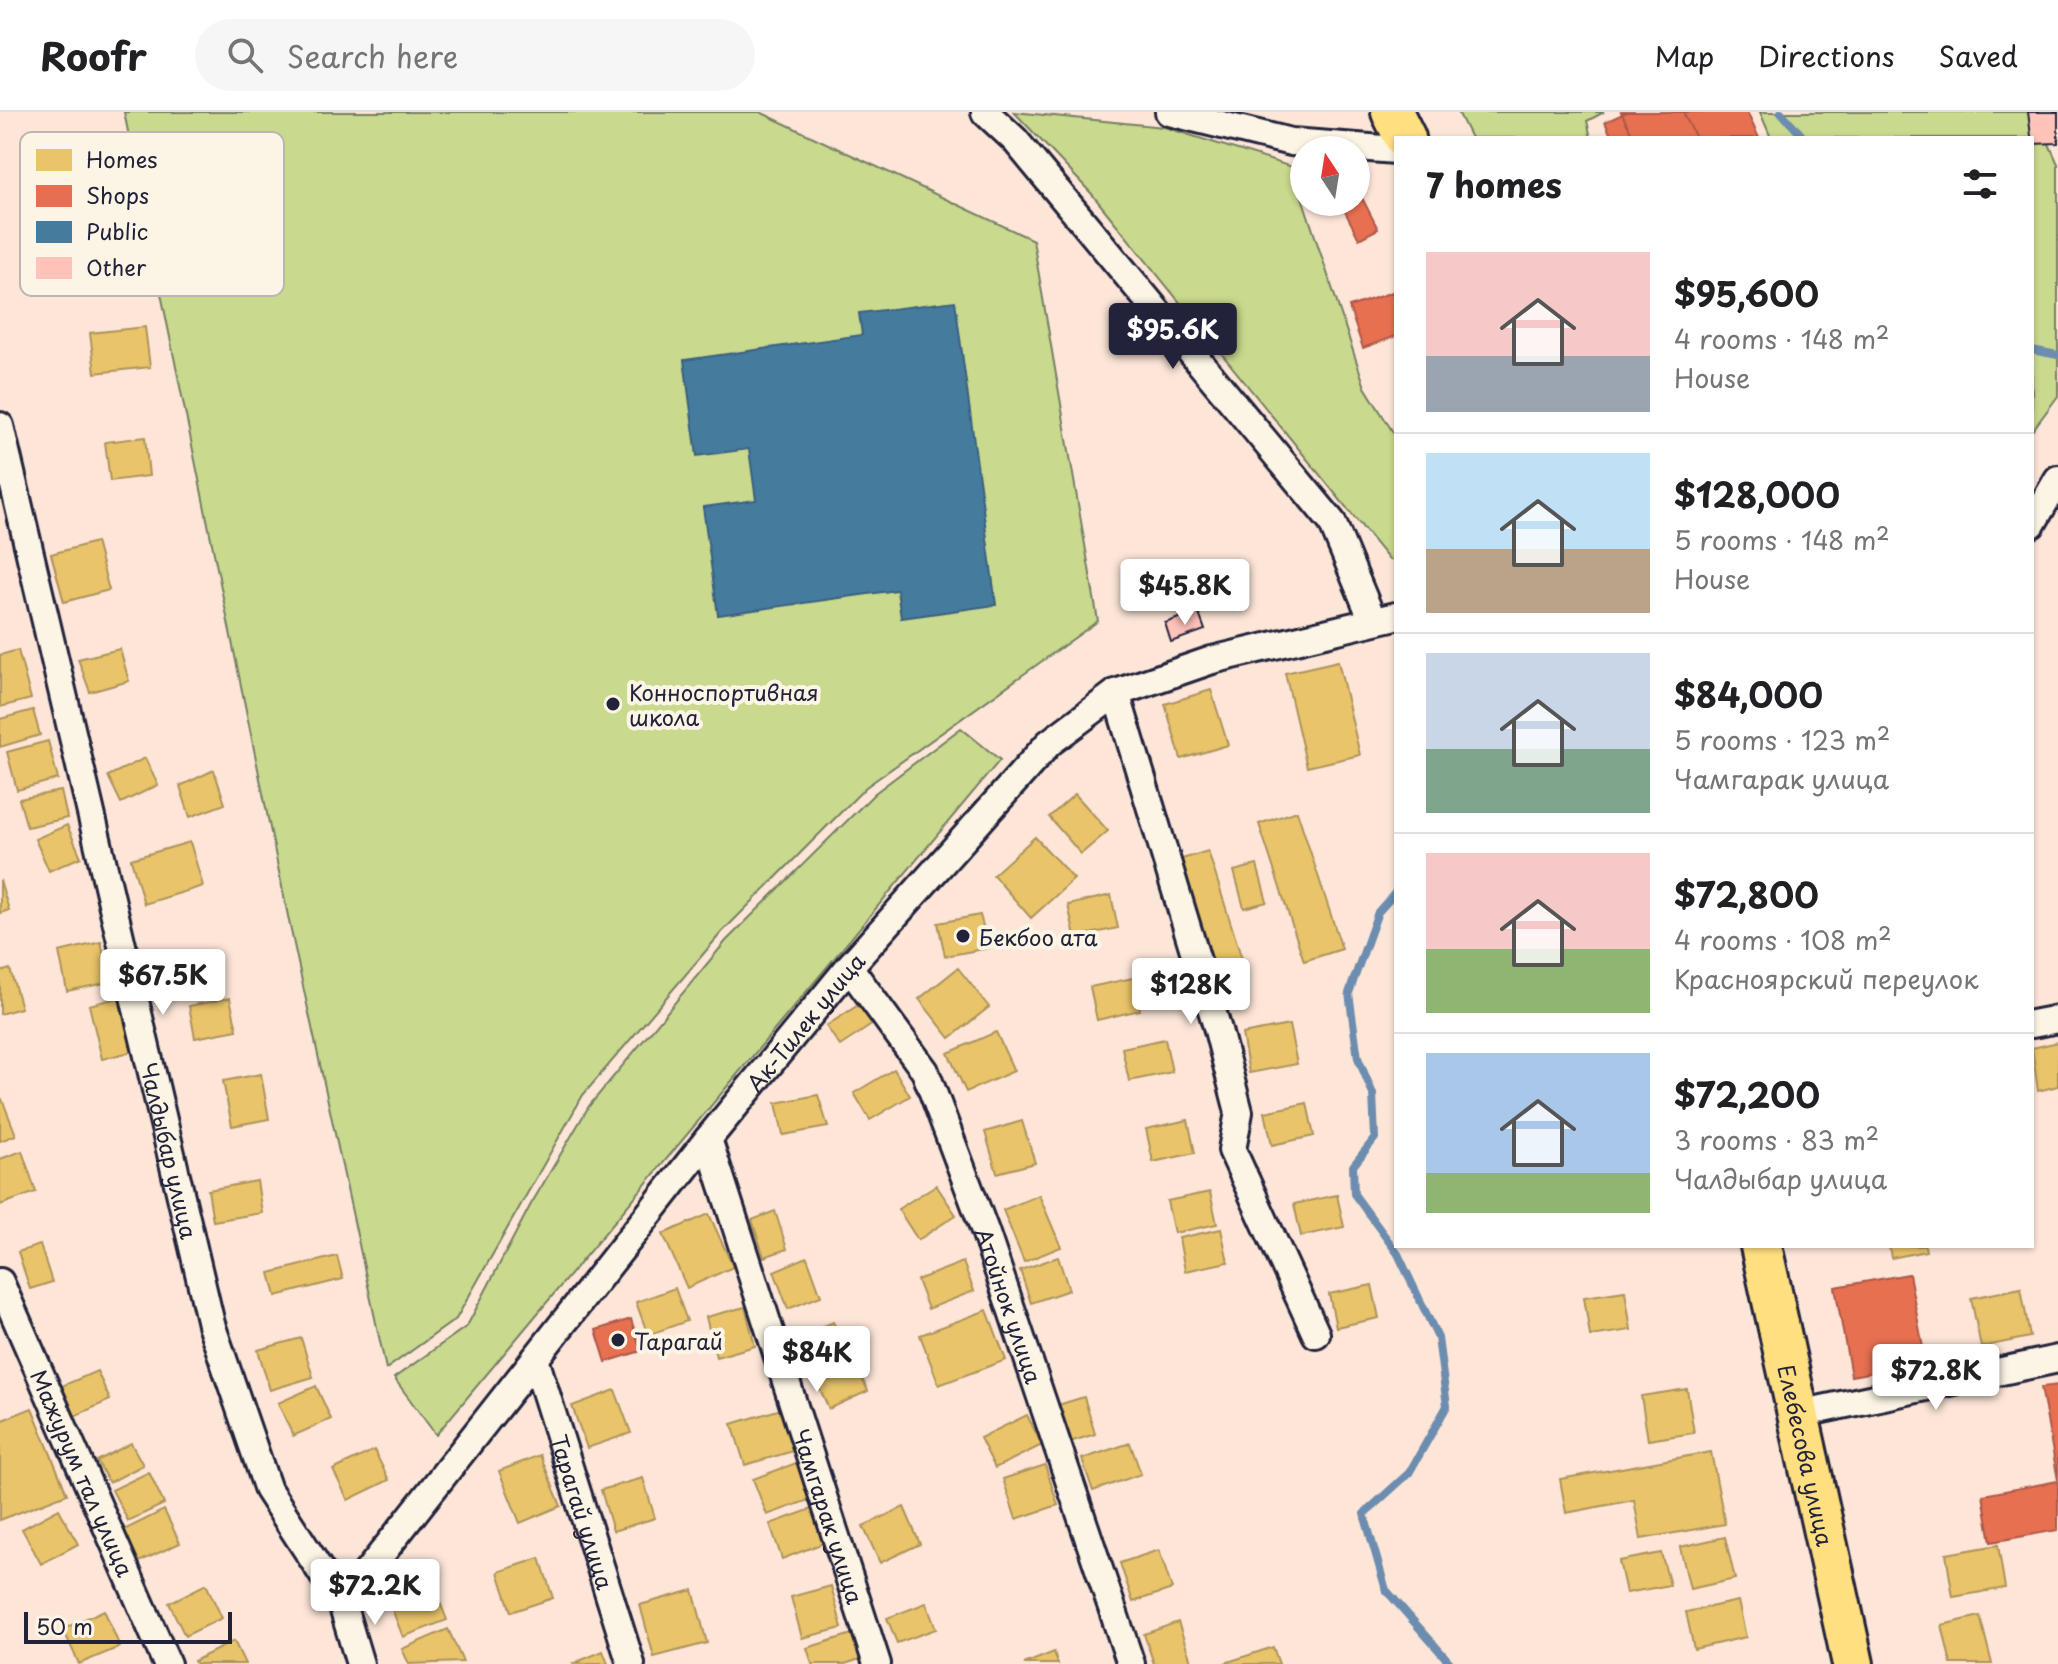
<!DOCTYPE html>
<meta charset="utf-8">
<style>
:root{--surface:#fff;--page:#f6f6f6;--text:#202124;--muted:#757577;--line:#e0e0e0;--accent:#22223b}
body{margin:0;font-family:"Playpen Sans",sans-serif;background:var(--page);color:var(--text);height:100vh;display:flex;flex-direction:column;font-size:30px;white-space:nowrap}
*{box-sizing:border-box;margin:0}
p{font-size:26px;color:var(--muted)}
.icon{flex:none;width:44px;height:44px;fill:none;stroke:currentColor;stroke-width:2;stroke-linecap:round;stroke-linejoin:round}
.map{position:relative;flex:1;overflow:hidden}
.side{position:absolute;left:1394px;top:24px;width:640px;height:1112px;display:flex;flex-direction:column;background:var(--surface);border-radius:0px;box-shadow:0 2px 6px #0004}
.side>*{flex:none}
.needle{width:52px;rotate:348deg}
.controls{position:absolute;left:1290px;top:24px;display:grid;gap:16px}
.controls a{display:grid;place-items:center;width:80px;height:80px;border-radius:50%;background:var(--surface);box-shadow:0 2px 6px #0004;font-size:40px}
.scale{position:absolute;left:24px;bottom:20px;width:208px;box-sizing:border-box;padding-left:8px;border:4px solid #22223b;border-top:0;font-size:22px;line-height:28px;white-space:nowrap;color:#22223b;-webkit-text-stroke:6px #fcf5e5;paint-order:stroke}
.price{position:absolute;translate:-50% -68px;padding:0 18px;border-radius:8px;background:#fff;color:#222;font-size:26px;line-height:52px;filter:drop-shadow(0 2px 4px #0008)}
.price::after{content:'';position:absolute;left:50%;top:48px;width:24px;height:18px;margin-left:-12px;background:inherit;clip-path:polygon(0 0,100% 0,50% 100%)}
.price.on{background:var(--accent);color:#fff}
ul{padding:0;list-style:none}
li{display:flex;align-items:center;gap:24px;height:200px;padding:0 32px}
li+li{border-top:2px solid var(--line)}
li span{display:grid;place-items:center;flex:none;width:224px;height:160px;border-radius:0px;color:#555}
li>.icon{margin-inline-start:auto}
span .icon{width:96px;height:96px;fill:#fffc;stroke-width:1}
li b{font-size:34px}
h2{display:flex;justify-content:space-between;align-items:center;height:96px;padding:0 32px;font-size:34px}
header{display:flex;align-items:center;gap:48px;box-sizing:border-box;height:112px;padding:0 40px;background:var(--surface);border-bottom:2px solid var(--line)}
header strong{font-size:38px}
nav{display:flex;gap:44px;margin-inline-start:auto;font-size:28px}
.search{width:560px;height:72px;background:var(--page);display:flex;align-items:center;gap:20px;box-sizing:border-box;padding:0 28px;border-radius:44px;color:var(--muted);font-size:30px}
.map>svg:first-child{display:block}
</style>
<header>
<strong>Roofr</strong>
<div class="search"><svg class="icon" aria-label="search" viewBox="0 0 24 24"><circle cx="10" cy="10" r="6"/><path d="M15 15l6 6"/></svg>Search here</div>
<nav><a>Map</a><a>Directions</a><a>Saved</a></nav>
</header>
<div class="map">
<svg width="2058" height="1552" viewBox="0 0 2058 1552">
<rect width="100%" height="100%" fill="#fde6d8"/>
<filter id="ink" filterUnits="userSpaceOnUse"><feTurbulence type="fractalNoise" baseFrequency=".0125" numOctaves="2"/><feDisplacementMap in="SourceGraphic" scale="16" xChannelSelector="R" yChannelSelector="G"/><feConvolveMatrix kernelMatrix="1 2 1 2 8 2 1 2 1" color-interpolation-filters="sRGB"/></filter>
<g filter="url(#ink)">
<path fill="#c9d98d" stroke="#767e64" stroke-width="2" d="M 124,0 L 760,0 L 1033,128 L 1098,509 L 866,675 L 722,820 L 583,983 L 456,1207 L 386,1257 L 290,814 Z
M 1014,0 L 1164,15 L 1292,55 L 1365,275 L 1396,325 L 1396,447 L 1389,448 L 1091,81 Z
M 1458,0 L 1604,0 L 1587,9 L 1591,26 L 1471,26 Z
M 1760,0 L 2035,0 L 2058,52 L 2058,284 L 2032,319 L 2032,26 L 1771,26 Z
M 961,616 L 1000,648 L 436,1323 L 394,1266 L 467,1214 L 530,1094 L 589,994 L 726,829 L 875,681 Z"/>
<path fill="#e9c46a" stroke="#ad935c" stroke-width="2" d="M 145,215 L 150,255 L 95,261 L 90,221 Z
M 145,325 L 149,364 L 110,369 L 105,330 Z
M 96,430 L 109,478 L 64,490 L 51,442 Z
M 120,537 L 129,569 L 90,580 L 78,547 Z
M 18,538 L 31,587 L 0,595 L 0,543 Z
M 1338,549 L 1360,643 L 1307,655 L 1285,561 Z
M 1211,578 L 1228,633 L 1181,647 L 1165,592 Z
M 33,598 L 40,623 L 0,635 L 0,607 Z
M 48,629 L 58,667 L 17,678 L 7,640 Z
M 145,646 L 158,673 L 121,691 L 108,664 Z
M 214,658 L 225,692 L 190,705 L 180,674 Z
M 61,679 L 67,706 L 27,715 L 19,687 Z
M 1075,682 L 1108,719 L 1081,742 L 1049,705 Z
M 1297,699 L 1342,837 L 1304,849 L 1259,712 Z
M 67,713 L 81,745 L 49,759 L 35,727 Z
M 1035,725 L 1074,767 L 1031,806 L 993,763 Z
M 190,730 L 203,774 L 144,792 L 131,747 Z
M 1208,739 L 1247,863 L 1218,872 L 1179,748 Z
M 1257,753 L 1267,790 L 1244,796 L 1234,759 Z
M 0,768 L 9,798 L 0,801 Z
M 1111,783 L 1118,816 L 1075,825 L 1068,793 Z
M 980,803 L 989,836 L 945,844 L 938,811 Z
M 101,830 L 110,870 L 67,879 L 59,840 Z
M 958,856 L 989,895 L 950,926 L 919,887 Z
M 10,857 L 21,896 L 0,902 L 0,860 Z
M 1133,866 L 1140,898 L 1097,908 L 1090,875 Z
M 121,885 L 134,939 L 102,947 L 89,893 Z
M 230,886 L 237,918 L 195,926 L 189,894 Z
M 860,892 L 873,912 L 840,934 L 826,914 Z
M 1289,913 L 1297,952 L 1249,961 L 1242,922 Z
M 996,920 L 1014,959 L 966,980 L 948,941 Z
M 1165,927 L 1172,960 L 1129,969 L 1122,936 Z
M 2058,930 L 2058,974 L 2038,979 L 2032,936 Z
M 894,957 L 910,984 L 870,1008 L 854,981 Z
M 261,962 L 269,1007 L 232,1014 L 223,969 Z
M 818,983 L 828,1015 L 783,1023 L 776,991 Z
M 2,987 L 16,1023 L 0,1029 L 0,988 Z
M 1307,991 L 1314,1024 L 1272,1033 L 1265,1000 Z
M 1188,1008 L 1195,1041 L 1153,1050 L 1146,1017 Z
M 1022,1009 L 1035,1051 L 997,1061 L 985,1020 Z
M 22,1039 L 36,1080 L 0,1093 L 0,1047 Z
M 257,1069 L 262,1101 L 213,1109 L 208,1078 Z
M 936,1073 L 956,1103 L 918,1128 L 898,1097 Z
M 1210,1080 L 1217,1112 L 1174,1121 L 1167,1089 Z
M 1039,1083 L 1061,1135 L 1024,1150 L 1003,1098 Z
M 1337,1083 L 1344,1115 L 1301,1124 L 1294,1092 Z
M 775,1099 L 787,1137 L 764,1145 L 752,1108 Z
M 709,1102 L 733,1155 L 687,1176 L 663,1122 Z
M 1221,1117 L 1228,1150 L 1185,1159 L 1179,1126 Z
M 40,1133 L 52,1170 L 30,1177 L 18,1140 Z
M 1889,1134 L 1925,1134 L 1926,1139 L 1891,1146 Z
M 337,1144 L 343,1167 L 276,1184 L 270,1161 Z
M 807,1145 L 821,1184 L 788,1197 L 774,1159 Z
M 1058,1145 L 1069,1178 L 1031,1191 L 1020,1158 Z
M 963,1150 L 974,1179 L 928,1197 L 917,1168 Z
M 1372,1173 L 1379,1206 L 1336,1215 L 1329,1182 Z
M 675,1176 L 687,1209 L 648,1223 L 636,1190 Z
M 2021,1176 L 2030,1225 L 1981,1235 L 1971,1186 Z
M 1625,1179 L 1631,1218 L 1590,1224 L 1584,1185 Z
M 745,1195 L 755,1234 L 716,1245 L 706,1205 Z
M 987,1198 L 1006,1248 L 939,1273 L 920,1223 Z
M 833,1210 L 845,1236 L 809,1252 L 797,1226 Z
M 301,1226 L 313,1265 L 270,1278 L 258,1238 Z
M 850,1242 L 868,1279 L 829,1297 L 812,1260 Z
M 97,1259 L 110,1288 L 75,1304 L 62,1274 Z
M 316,1274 L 331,1307 L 293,1324 L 278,1291 Z
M 1687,1277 L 1694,1321 L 1648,1328 L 1641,1284 Z
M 615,1278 L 631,1321 L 587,1336 L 572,1294 Z
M 1084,1285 L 1095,1322 L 1070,1330 L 1058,1293 Z
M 32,1296 L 67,1382 L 0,1408 L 0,1309 Z
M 781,1297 L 793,1339 L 745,1353 L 732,1312 Z
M 1027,1303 L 1042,1333 L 995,1356 L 980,1326 Z
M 131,1331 L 143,1353 L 109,1371 L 97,1349 Z
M 1130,1331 L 1141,1362 L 1093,1379 L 1082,1347 Z
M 374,1338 L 389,1368 L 348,1388 L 333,1358 Z
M 1711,1340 L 1725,1412 L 1641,1427 L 1634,1388 L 1566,1401 L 1560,1367 Z
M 540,1343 L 561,1394 L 520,1411 L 499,1359 Z
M 807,1347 L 820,1384 L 767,1403 L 753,1367 Z
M 1045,1353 L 1058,1393 L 1016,1407 L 1003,1367 Z
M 149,1360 L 164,1392 L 128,1409 L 112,1378 Z
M 643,1366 L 655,1406 L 613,1419 L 601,1378 Z
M 817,1395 L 829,1429 L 782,1447 L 770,1412 Z
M 904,1395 L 920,1432 L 880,1451 L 863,1414 Z
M 59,1397 L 78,1432 L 41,1452 L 22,1417 Z
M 164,1398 L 180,1431 L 139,1450 L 124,1418 Z
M 1725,1425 L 1735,1467 L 1690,1477 L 1680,1435 Z
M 1998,1433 L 2005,1476 L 1953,1485 L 1946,1442 Z
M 1159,1438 L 1172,1477 L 1133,1490 L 1120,1451 Z
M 1661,1441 L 1670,1473 L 1626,1481 L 1619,1449 Z
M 540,1446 L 553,1486 L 511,1500 L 498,1460 Z
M 206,1472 L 222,1506 L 185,1524 L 169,1491 Z
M 831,1474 L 842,1516 L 802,1526 L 791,1485 Z
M 693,1478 L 707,1531 L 654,1545 L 640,1493 Z
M 436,1480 L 447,1508 L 403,1525 L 392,1497 Z
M 1738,1489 L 1746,1525 L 1694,1537 L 1686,1500 Z
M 926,1491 L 936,1517 L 897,1531 L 887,1506 Z
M 104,1498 L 120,1535 L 79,1552 L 63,1517 Z
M 1980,1504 L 1992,1552 L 1951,1552 L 1942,1513 Z
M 1178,1510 L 1192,1552 L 1154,1552 L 1144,1522 Z
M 448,1517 L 463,1550 L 409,1552 L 402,1537 Z
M 852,1522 L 860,1547 L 845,1552 L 812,1552 L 807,1536 Z
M 234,1529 L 245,1552 L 196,1552 L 194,1549 Z
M 1273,1535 L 1279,1552 L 1225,1552 L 1225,1551 Z
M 603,1539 L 608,1552 L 572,1552 Z
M 1054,1540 L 1058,1552 L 1024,1552 Z"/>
<path fill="#e76f51" stroke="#ac584a" stroke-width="2" d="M 1621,0 L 1683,0 L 1696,26 L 1634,26 Z
M 1627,0 L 1747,0 L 1759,26 L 1612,26 L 1605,10 Z
M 1358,78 L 1378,117 L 1359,127 L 1340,90 L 1356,90 Z
M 1392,180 L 1396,192 L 1396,224 L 1363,236 L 1349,195 Z
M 1909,1162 L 1926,1251 L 1851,1264 L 1835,1175 Z
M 631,1207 L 641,1239 L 606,1250 L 596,1218 Z
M 2058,1273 L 2058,1368 L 2041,1275 Z
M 2058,1369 L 2058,1418 L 1991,1430 L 1983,1383 Z"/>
<path fill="#457b9d" stroke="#3a6080" stroke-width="2" d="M 955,189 L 996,493 L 901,506 L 897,478 L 718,503 L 703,395 L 756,388 L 749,337 L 697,344 L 684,248 L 862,223 L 859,201 Z"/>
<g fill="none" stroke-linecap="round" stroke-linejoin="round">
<path stroke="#6c8daf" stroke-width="8" d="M 1781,0 L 1804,26
M 2032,238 L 2058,243
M 1396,780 L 1378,800 L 1349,881 L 1358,946 L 1373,982 L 1375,1026 L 1353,1054 L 1354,1082 L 1398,1142 L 1438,1226 L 1447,1294 L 1409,1361 L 1364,1402 L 1386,1478 L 1451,1552"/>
</g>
<path fill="#ffc3ba" stroke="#22223b" stroke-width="2" d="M 2028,0 L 2058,0 L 2058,31 L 2032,32 Z
M 1198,499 L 1205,518 L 1171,530 L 1165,511 Z"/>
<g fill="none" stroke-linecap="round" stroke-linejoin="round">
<g stroke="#22223b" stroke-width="32">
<g id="minor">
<path d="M 985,0 L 1015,28 L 1332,410 L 1373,509"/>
<path d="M 1169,0 L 1291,30 L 1396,38"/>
<path id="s1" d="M 0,314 L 211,1212 L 268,1378 L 342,1492 L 360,1552"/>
<path d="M 2032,412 L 2058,367"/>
<path d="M 1116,581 L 1218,918 L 1239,1000 L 1232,1038 L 1316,1222"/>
<path id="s2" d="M 849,855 L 925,959 L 985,1119 L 1131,1552"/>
<path d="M 2032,912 L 2058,907"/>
<path id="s3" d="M 708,1027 L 877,1552"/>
<path id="s4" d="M 0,1170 L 167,1552"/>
<path id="s5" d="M 535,1247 L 631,1552"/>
<path d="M 1799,1302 L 2058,1247"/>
<path id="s6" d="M 342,1492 L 708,1027 L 849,855 L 1049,631 L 1116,581 L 1212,548 L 1396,504"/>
</g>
</g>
<g stroke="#22223b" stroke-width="46">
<g id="primary">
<path d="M 1392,0 L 1405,26"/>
<path id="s7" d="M 1761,1134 L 1853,1552"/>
</g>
</g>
<use href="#minor" stroke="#fcf5e5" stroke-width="26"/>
<use href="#primary" stroke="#ffdf80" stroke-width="40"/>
</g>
</g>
<g fill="#22223b" stroke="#fcf5e5" stroke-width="3">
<circle cx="613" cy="592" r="8"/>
<circle cx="963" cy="824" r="8"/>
<circle cx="618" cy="1228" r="8"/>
</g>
<g text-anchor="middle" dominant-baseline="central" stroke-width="8" stroke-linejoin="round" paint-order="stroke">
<g font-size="22" fill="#22223b" stroke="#fcf5e5" text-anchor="start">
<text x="629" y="579">Конноспортивная<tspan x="629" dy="25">школа</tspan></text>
<text x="979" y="824">Бекбоо ата</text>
<text x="634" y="1228">Тарагай</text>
</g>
<g font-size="22" fill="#22223b" stroke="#fcf5e5">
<text stroke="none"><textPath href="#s6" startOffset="744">Ак-Тилек улица</textPath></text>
<text stroke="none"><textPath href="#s1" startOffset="744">Чалдыбар улица</textPath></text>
<text stroke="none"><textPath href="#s2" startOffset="378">Атойнок улица</textPath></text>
<text stroke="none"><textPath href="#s7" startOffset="214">Елебесова улица</textPath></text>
<text stroke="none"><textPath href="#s4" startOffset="208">Мажурум тал улица</textPath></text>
<text stroke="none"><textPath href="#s5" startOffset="160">Тарагай улица</textPath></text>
<text stroke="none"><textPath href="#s3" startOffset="396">Чамгарак улица</textPath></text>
</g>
</g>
<rect x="20" y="20" width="264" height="164" rx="12" fill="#fcf5e5" stroke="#bbb6b2" stroke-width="2"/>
<rect x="36" y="37" width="36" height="22" fill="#e9c46a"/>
<rect x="36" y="73" width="36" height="22" fill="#e76f51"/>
<rect x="36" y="109" width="36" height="22" fill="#457b9d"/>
<rect x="36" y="145" width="36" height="22" fill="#ffc3ba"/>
<g font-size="22" fill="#22223b">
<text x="86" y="56">Homes</text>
<text x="86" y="92">Shops</text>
<text x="86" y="128">Public</text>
<text x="86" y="164">Other</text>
</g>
</svg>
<div class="controls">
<a><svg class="needle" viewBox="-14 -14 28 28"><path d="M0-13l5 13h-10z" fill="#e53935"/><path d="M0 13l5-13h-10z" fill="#757577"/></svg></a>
</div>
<div class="scale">50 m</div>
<b class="price on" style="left:1173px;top:259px">$95.6K</b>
<b class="price" style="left:1185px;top:515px">$45.8K</b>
<b class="price" style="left:163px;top:905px">$67.5K</b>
<b class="price" style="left:1191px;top:914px">$128K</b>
<b class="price" style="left:817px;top:1282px">$84K</b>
<b class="price" style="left:1936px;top:1300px">$72.8K</b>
<b class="price" style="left:375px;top:1515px">$72.2K</b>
<section class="side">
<h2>7 homes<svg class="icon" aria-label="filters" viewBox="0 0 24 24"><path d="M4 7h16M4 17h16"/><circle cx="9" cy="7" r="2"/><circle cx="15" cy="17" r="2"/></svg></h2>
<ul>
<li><span style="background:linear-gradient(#f6c9c9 65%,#9aa5b1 0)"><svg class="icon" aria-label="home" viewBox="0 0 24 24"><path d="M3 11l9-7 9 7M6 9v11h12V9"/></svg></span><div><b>$95,600</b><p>4 rooms · 148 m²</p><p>House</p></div></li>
<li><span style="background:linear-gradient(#bfe0f5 60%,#b9a48a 0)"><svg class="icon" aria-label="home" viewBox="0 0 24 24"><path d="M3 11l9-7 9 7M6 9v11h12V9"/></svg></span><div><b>$128,000</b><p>5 rooms · 148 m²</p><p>House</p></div></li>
<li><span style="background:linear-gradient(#c9d6e8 60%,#7fa58c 0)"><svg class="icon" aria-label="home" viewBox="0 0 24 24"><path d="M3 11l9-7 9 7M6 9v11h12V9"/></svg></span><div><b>$84,000</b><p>5 rooms · 123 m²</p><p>Чамгарак улица</p></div></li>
<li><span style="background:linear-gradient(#f6c9c9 60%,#8fb573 0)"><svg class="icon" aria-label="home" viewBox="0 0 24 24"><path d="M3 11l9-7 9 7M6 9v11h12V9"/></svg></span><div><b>$72,800</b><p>4 rooms · 108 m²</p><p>Красноярский переулок</p></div></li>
<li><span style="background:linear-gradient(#a9c7e8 75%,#8fb573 0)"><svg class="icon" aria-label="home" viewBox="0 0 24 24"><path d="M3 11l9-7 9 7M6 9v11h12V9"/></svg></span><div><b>$72,200</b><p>3 rooms · 83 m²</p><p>Чалдыбар улица</p></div></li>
</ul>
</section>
</div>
